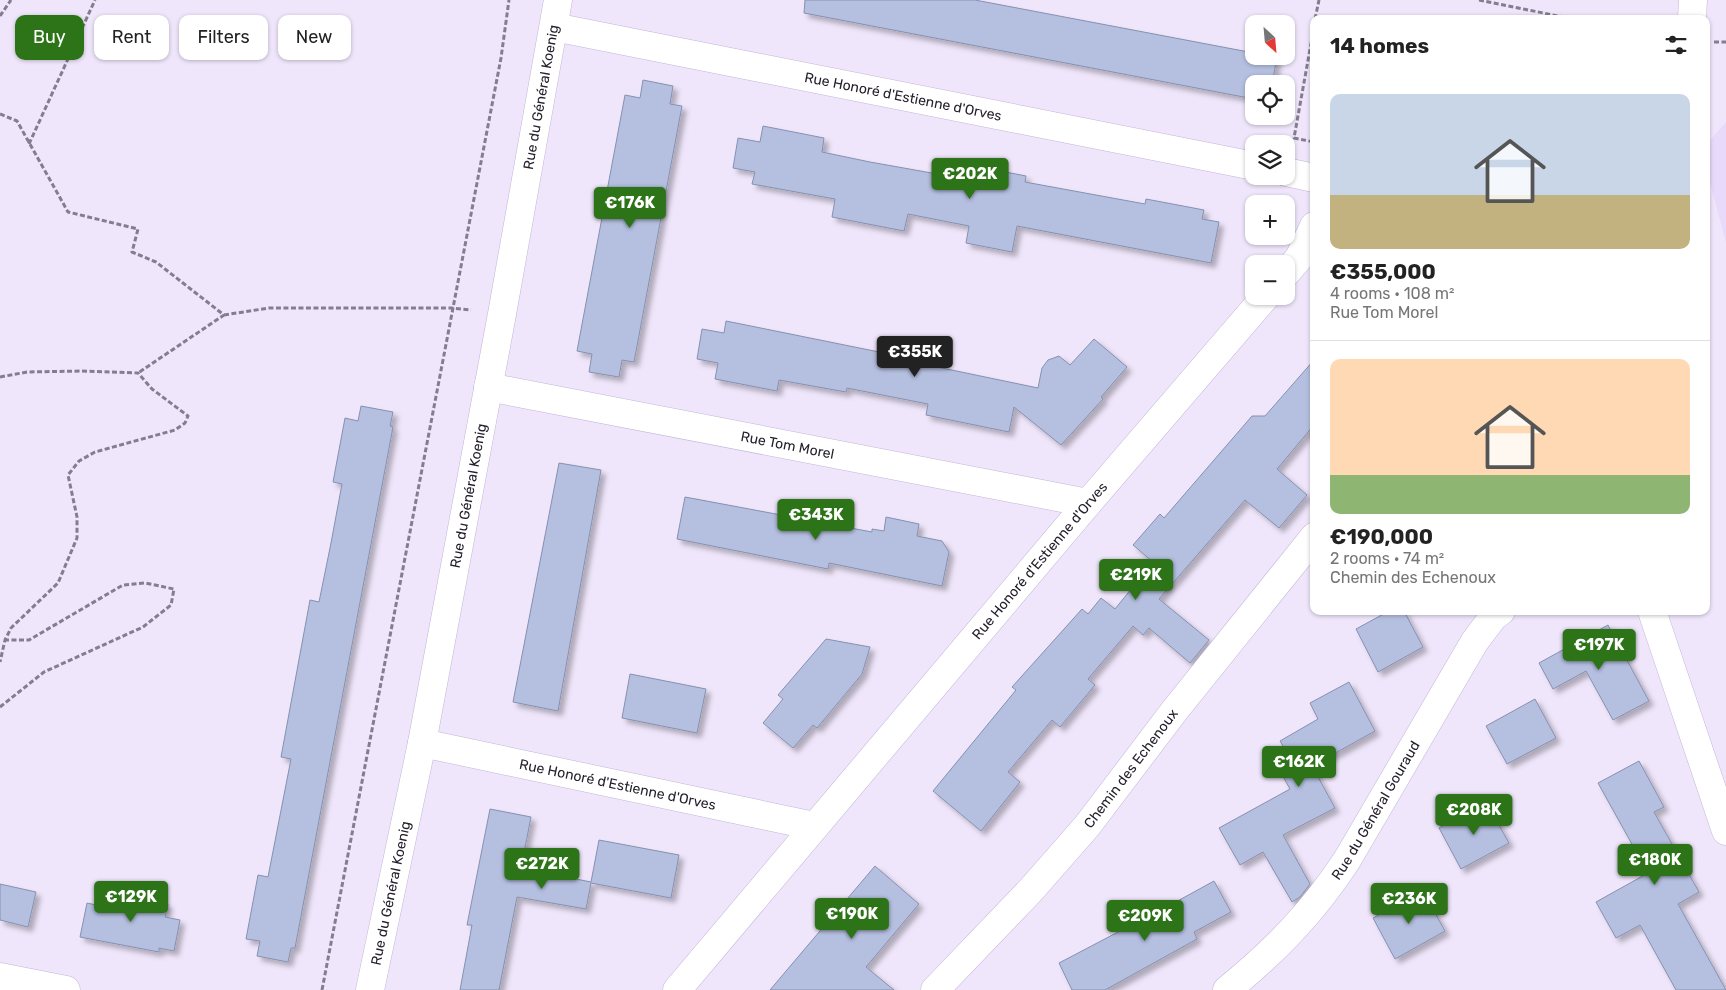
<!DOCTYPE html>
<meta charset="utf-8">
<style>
:root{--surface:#fff;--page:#f6f6f6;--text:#222;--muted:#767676;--line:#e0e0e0;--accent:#2c7417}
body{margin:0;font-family:Rubik,sans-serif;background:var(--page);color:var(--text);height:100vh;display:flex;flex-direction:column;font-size:19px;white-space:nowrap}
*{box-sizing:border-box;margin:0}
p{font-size:16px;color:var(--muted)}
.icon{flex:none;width:28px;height:28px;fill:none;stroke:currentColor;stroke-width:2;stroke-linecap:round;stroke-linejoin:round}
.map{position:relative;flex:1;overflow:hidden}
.panel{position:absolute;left:1310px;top:15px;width:400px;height:600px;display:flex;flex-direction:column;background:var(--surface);border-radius:10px;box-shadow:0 1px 4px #0004}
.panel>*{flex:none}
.banner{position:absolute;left:15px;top:15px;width:475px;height:45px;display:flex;gap:10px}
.needle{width:32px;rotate:154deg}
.fabs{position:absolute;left:1245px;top:15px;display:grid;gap:10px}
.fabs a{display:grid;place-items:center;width:50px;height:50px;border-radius:10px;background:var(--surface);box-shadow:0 1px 4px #0004;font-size:25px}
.price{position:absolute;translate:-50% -42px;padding:0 11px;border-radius:5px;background:var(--accent);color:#fff;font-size:16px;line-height:32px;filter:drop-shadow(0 1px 2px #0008)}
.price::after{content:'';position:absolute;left:50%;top:30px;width:15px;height:11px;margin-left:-8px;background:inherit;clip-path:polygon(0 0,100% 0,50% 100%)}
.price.selected{background:#222;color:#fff}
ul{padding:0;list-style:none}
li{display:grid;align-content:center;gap:10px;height:265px;padding:0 20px}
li+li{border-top:1px solid var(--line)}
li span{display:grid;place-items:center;height:155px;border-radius:10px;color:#555}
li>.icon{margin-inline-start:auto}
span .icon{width:90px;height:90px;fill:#fffc;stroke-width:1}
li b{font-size:21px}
h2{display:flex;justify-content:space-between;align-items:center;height:60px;padding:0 20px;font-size:21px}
.tag{padding:0 18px;border-radius:10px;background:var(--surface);box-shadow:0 1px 4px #0004;font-size:18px;line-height:45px}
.tag.selected{background:var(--accent);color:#fff}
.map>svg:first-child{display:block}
</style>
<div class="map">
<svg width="1726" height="990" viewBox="0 0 1726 990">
<defs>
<filter id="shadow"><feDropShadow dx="4.5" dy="4.5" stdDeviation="2.5" flood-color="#0004"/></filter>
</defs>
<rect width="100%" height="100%" fill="#efe6fb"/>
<path fill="#e7dafa" d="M 1726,122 L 1726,242 L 1706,168 L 1706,145 Z"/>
<path fill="#b5bfe0" stroke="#8690af" filter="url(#shadow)" d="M 805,0 L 975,0 L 1254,53 L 1254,56 L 1277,57 L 1272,84 L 1254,84 L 1254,99 L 804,13 Z
M 643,80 L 673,86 L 670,104 L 682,106 L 634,362 L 622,360 L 619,377 L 589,372 L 592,354 L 577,351 L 625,95 L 640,98 Z
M 763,126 L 824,138 L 822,152 L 870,162 L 943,175 L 944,171 L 979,178 L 980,167 L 1026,176 L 1025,182 L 1145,204 L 1146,199 L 1204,210 L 1202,219 L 1219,222 L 1211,263 L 1017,226 L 1012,252 L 966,243 L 969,226 L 908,214 L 904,231 L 832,217 L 835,199 L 752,184 L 755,172 L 733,168 L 738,138 L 760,142 Z
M 726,321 L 894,355 L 894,358 L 1038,388 L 1042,368 L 1048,360 L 1059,356 L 1070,365 L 1094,339 L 1127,367 L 1101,397 L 1103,399 L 1061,445 L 1014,407 L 1009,432 L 926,415 L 928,404 L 847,388 L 846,392 L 779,380 L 777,391 L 715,379 L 718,363 L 697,359 L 702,329 L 724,333 Z
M 1314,360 L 1314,425 L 1277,469 L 1307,495 L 1279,528 L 1245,500 L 1159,599 L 1209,640 L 1190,663 L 1149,628 L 1143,635 L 1133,626 L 1088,679 L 1095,685 L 1060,727 L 1052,720 L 1008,772 L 1020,782 L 981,831 L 933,791 L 1016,690 L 1012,687 L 1082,609 L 1088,614 L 1101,598 L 1115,609 L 1153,562 L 1133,545 L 1160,514 L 1164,518 L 1252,416 L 1265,416 Z
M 361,406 L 393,412 L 390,426 L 393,427 L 295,948 L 291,948 L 288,962 L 257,956 L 260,941 L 246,939 L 258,875 L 268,877 L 291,759 L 281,757 L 310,600 L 319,602 L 331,543 L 342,484 L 333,482 L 345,418 L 358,421 Z
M 559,463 L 601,470 L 558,711 L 513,702 Z
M 685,497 L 872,532 L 872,529 L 884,531 L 886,517 L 919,524 L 917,536 L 942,541 L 949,552 L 942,586 L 829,563 L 828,569 L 677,539 Z
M 1389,611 L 1404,611 L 1423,647 L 1378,672 L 1356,629 Z
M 1608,625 L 1649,701 L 1613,720 L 1586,671 L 1553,689 L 1539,663 Z
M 826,639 L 870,647 L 862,674 L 817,728 L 813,725 L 793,748 L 763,723 L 783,699 L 778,695 Z
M 630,674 L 706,689 L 697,733 L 622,718 Z
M 1349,682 L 1375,731 L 1312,766 L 1335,808 L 1283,835 L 1310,884 L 1300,897 L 1292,902 L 1263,852 L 1240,865 L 1219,828 L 1290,789 L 1280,771 L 1293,764 L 1280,741 L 1318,719 L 1310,703 Z
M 1535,699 L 1556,738 L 1507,764 L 1486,726 Z
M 1639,761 L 1664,807 L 1654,812 L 1699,892 L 1678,904 L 1726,990 L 1676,990 L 1640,925 L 1616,938 L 1596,902 L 1648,873 L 1598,783 Z
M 1486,802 L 1509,843 L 1461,869 L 1439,828 Z
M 490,809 L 531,817 L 521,868 L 591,882 L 599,840 L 679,855 L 671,898 L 591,883 L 586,909 L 517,897 L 499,990 L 460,990 L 472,925 L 467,925 Z
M 875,866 L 919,904 L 866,967 L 894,990 L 770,990 Z
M 1214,881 L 1231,912 L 1194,932 L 1197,939 L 1105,990 L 1072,990 L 1059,963 L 1120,931 L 1121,932 Z
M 0,884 L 36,892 L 28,927 L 0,920 Z
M 1423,891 L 1445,931 L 1395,959 L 1373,918 Z
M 103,892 L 168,904 L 165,917 L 180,920 L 174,951 L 159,948 L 159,952 L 80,937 L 87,903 L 101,906 Z"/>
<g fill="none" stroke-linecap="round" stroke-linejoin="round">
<g stroke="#c3b5d6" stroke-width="29">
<g id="minor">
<path d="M 1692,19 L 1693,0"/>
<path id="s1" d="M 554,27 L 1254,166"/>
<path d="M 1286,172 L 1314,178"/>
<path d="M 1286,273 L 1299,258 L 1314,226"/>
<path id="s2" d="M 488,387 L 1088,503"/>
<path d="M 1652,611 L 1726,831"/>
<path id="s3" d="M 422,743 L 814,826"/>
<path d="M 0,977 L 66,990"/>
<path id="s4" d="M 370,990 L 422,743 L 502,314 L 558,0"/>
<path id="s5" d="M 677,990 L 1088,503 L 1266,296"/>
<path id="s6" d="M 935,990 L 1030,891 L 1087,826 L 1175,710 L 1314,537"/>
<path id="s7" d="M 1227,990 C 1275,951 1313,912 1347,860 L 1475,641 L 1494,616 L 1501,611"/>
</g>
</g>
<path stroke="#847d8d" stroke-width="3" stroke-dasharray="5 2.5" stroke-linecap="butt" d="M 1479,0 L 1573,19
M 0,16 L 11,0
M 1315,19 L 1319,0
M 1314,27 L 1294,138 L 1314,142
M 1714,42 L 1726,42
M 0,114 L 17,121 L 68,212 L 138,229 L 132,252 L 156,262 L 224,315 L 138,373
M 29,144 L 95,0
M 224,315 L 269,308 L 452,308 L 471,310
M 0,377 L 27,372 L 82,371 L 138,373 L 152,389 L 188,416 L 185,423 L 175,430 L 95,452 L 79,461 L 68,475 L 77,517 L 77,538 L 58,583 L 11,628 L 5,640 L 0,662
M 0,707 L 44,672 L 143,627 L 171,605 L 174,589 L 145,583 L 123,585 L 29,640 L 5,640
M 322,990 L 501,58 L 509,0"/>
<use href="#minor" stroke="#fff" stroke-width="28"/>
</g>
<g text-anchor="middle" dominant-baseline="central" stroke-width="4" stroke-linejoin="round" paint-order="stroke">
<g font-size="14" fill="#25202c" stroke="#efe6fb">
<text stroke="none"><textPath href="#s1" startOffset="356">Rue Honoré d'Estienne d'Orves</textPath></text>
<text stroke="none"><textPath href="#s4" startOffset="909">Rue du Général Koenig</textPath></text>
<text stroke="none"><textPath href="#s2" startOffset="305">Rue Tom Morel</textPath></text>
<text stroke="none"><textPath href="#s4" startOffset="504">Rue du Général Koenig</textPath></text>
<text stroke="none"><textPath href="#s5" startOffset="562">Rue Honoré d'Estienne d'Orves</textPath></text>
<text stroke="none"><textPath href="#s6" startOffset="296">Chemin des Echenoux</textPath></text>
<text stroke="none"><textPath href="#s3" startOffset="200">Rue Honoré d'Estienne d'Orves</textPath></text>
<text stroke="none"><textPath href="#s7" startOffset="235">Rue du Général Gouraud</textPath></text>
<text stroke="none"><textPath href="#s4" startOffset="99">Rue du Général Koenig</textPath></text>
</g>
</g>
</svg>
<div class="fabs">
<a><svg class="needle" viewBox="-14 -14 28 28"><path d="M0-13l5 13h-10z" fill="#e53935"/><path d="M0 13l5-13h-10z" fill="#767676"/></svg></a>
<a><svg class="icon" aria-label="locate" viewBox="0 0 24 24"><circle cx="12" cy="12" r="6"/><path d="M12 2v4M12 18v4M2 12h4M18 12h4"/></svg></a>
<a><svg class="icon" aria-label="layers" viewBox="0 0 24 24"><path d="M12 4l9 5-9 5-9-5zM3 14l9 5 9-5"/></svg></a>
<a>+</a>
<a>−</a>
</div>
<b class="price" style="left:970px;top:200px">€202K</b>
<b class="price" style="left:630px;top:229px">€176K</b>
<b class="price selected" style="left:915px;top:378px">€355K</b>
<b class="price" style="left:816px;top:541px">€343K</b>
<b class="price" style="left:1136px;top:601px">€219K</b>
<b class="price" style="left:1599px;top:671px">€197K</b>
<b class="price" style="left:1299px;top:788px">€162K</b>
<b class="price" style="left:1474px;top:836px">€208K</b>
<b class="price" style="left:1655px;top:886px">€180K</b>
<b class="price" style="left:542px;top:890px">€272K</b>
<b class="price" style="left:131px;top:923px">€129K</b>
<b class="price" style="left:1409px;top:925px">€236K</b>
<b class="price" style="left:852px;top:940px">€190K</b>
<b class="price" style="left:1145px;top:942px">€209K</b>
<div class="banner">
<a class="tag selected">Buy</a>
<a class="tag">Rent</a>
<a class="tag">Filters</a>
<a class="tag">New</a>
</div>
<section class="panel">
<h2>14 homes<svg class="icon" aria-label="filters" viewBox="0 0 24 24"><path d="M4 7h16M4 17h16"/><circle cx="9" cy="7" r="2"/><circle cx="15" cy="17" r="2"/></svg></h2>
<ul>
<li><span style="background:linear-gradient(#c9d6e8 65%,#c2b280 0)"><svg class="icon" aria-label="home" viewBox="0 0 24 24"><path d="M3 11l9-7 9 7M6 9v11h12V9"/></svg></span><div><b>€355,000</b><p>4 rooms · 108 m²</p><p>Rue Tom Morel</p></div></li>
<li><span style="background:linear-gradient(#ffd9b3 75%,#8fb573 0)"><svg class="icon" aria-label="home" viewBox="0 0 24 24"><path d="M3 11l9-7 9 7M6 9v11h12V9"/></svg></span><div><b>€190,000</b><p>2 rooms · 74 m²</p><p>Chemin des Echenoux</p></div></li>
</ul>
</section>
</div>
